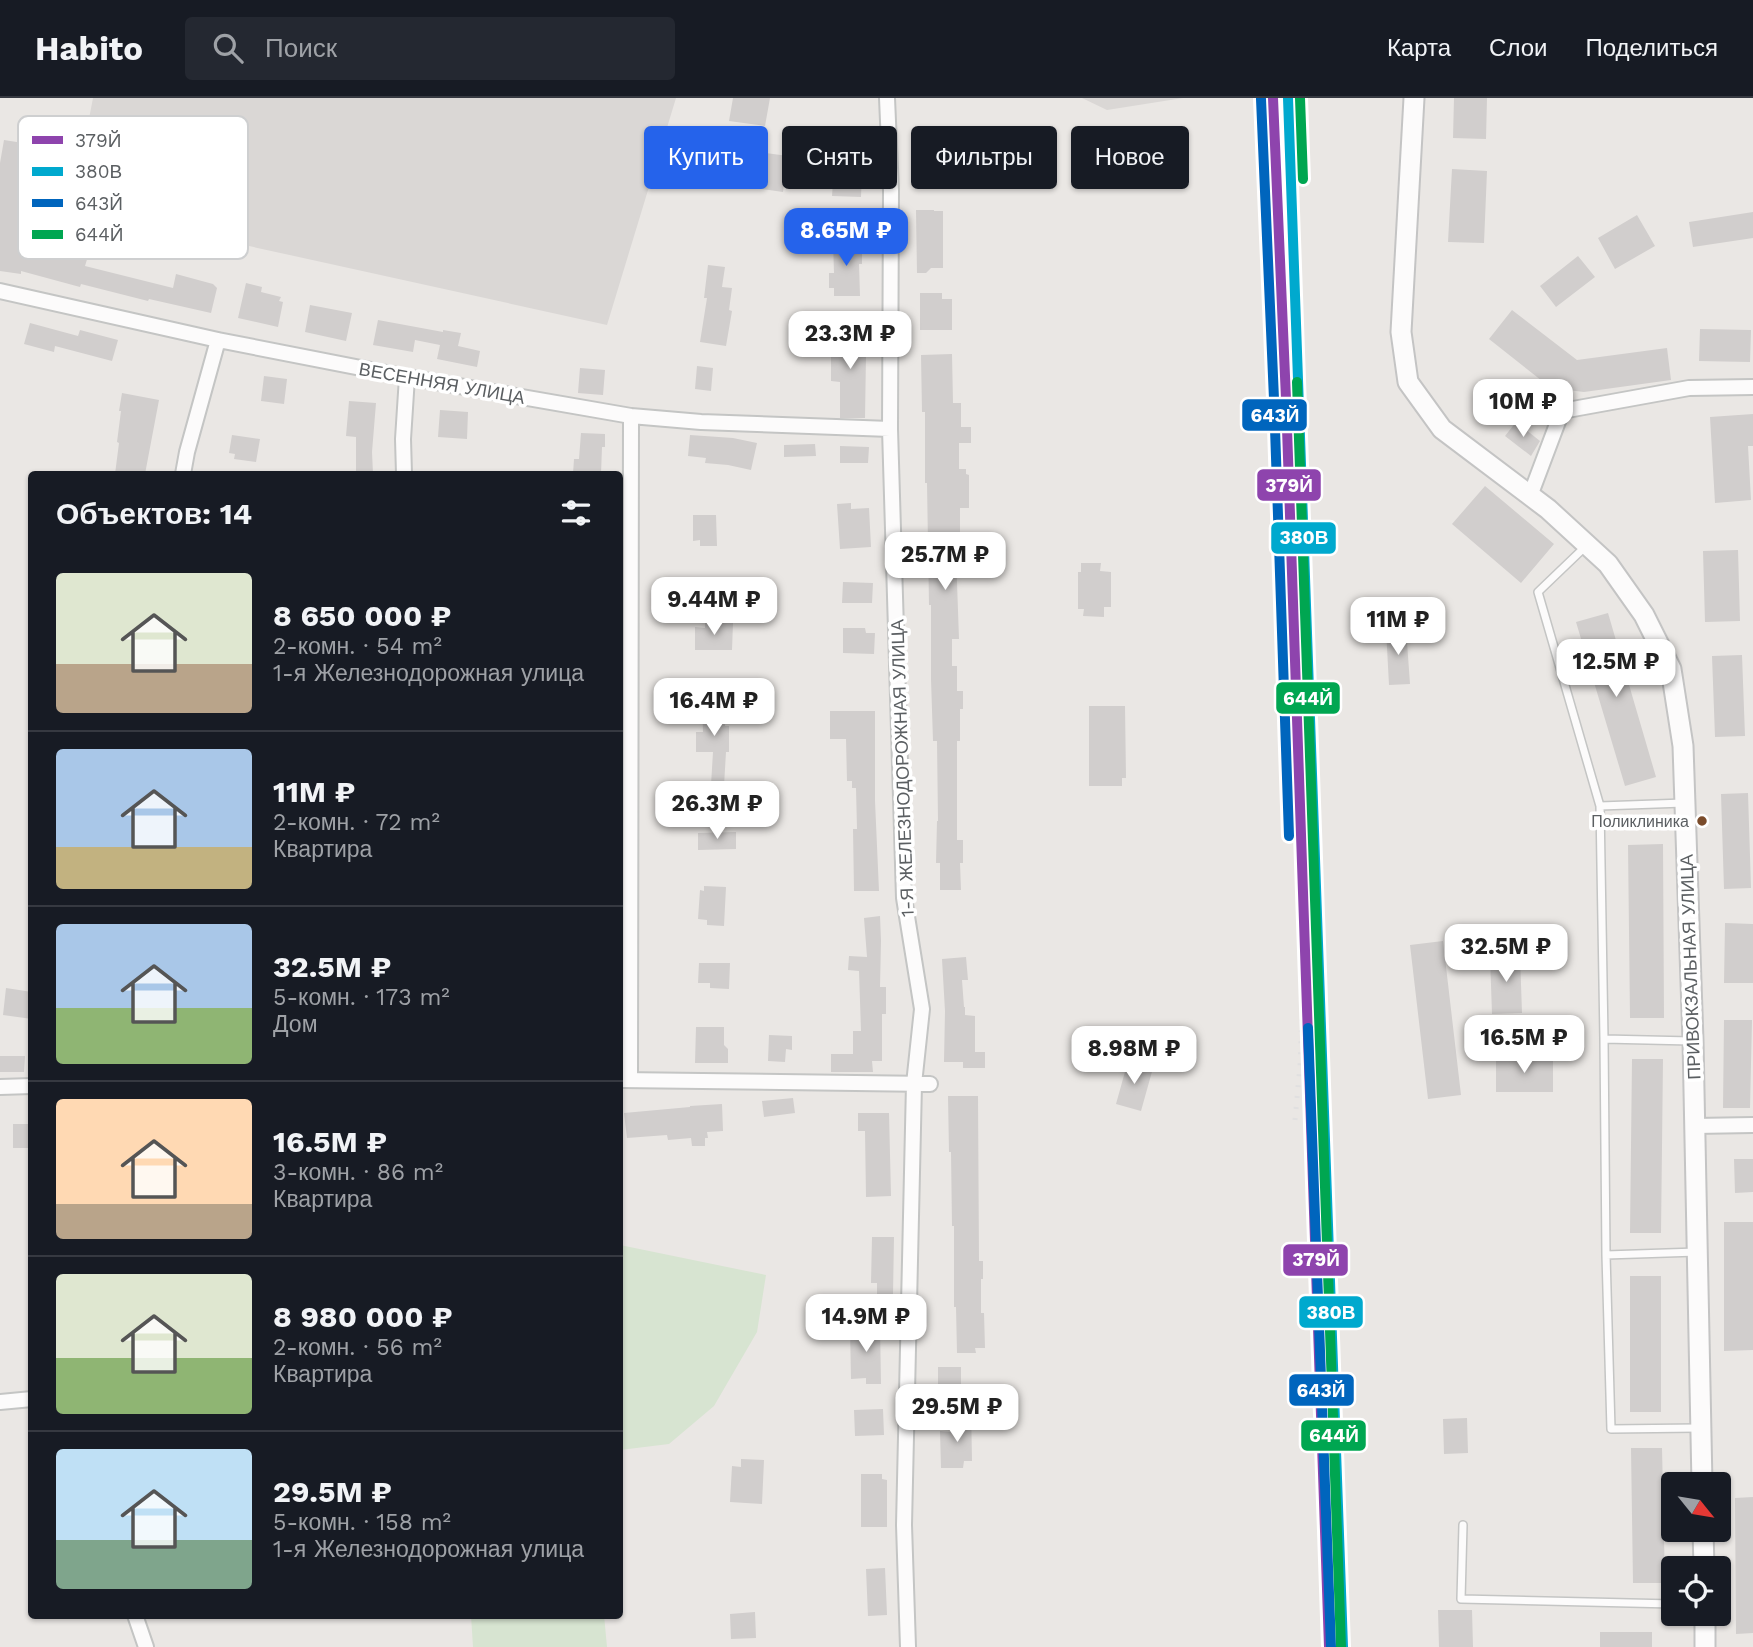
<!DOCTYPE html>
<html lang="ru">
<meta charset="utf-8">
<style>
:root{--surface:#171b24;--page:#242831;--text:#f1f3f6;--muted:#9ea1a6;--line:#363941;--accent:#2563eb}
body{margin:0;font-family:"Work Sans",sans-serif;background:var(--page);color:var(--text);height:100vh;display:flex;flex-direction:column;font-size:26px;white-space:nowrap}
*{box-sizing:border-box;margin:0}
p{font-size:23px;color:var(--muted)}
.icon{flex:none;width:38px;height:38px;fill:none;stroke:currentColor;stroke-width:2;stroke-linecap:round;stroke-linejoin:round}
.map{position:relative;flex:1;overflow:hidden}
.sheet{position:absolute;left:28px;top:373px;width:595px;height:1148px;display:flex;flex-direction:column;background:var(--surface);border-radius:7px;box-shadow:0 2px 5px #0004}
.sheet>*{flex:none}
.hud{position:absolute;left:644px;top:28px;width:665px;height:63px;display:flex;gap:14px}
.needle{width:46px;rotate:120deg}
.buttons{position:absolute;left:1661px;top:1374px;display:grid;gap:14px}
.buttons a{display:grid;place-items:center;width:70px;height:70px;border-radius:7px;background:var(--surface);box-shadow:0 2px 5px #0004;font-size:35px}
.price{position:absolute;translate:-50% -60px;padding:0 16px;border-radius:14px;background:#fff;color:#222;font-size:23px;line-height:46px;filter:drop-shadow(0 2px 4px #0008)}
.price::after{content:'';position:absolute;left:50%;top:42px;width:21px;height:16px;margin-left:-10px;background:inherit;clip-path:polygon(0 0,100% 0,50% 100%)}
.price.active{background:var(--accent);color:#fff}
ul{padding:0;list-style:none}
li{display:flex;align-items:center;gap:21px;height:175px;padding:0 28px}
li+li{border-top:2px solid var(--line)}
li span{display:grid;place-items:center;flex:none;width:196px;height:140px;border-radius:7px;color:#555}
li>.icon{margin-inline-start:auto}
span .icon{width:84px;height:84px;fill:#fffc;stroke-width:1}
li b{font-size:30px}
h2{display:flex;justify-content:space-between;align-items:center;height:84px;padding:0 28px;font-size:30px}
.tag{padding:0 24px;border-radius:7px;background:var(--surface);box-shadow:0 2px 5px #0004;font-size:24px;line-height:63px}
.tag.active{background:var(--accent);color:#fff}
header{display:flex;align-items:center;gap:42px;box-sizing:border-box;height:98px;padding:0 35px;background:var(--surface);border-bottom:2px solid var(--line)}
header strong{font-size:33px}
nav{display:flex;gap:38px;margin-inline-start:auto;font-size:24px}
.search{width:490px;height:63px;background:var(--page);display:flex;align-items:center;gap:18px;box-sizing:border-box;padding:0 24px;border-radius:7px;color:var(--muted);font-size:26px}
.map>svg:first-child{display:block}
</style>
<header>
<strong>Habito</strong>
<div class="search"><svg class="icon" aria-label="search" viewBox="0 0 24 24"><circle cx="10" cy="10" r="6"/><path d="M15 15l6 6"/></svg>Поиск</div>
<nav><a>Карта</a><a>Слои</a><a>Поделиться</a></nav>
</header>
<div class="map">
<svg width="1753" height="1549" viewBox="0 0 1753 1549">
<rect width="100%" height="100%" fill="#eae7e4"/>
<path fill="#dad7d5" d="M 93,0 L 676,0 L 607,227 L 72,109 Z
M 1082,0 L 1183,0 L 1107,12 Z"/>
<path fill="#d7e4d1" d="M 620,1147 L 766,1177 L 757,1234 L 714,1308 L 669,1346 L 620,1352 Z
M 471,1517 L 604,1517 L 607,1549 L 473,1549 Z"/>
<path fill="#d1cecd" d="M 733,0 L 770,0 L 765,28 L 729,23 Z
M 1454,0 L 1487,0 L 1486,41 L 1453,40 Z
M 4,42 L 42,48 L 27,138 L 89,155 L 85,168 L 173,190 L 176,176 L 213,186 L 217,190 L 211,215 L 149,201 L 148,203 L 81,186 L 80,189 L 21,173 L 21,176 L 0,173 L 0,65 Z
M 723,49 L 788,58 L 783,94 L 718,85 Z
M 834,70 L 862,72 L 861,99 L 832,98 Z
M 1452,71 L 1487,73 L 1484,145 L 1448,144 Z
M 916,112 L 934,112 L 934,113 L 943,113 L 943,170 L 931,170 L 926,175 L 917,175 Z
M 1753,114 L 1753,140 L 1693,149 L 1689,124 Z
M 1637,117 L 1655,148 L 1615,171 L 1598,140 Z
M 862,142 L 862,166 L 859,166 L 860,198 L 834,198 L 834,190 L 829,190 L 829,175 L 834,175 L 833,143 Z
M 1578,158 L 1595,179 L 1556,209 L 1540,188 Z
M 708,167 L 725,169 L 722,189 L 732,190 L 729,212 L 732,213 L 726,248 L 700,244 L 707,200 L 704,200 Z
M 246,185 L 262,189 L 261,194 L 281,199 L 279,203 L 283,204 L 278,229 L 238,220 Z
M 920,195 L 942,195 L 942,201 L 952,201 L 952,232 L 920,232 Z
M 310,207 L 352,215 L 346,243 L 305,234 Z
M 1512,212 L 1577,262 L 1667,250 L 1671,282 L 1584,294 L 1551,290 L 1489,241 Z
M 378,222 L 443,234 L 443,232 L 461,235 L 458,248 L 480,253 L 477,269 L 437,261 L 440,247 L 415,242 L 413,254 L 373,247 Z
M 30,225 L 78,238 L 80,232 L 118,242 L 112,263 L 55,248 L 54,254 L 24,246 Z
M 835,225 L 852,226 L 852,234 L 863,234 L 862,257 L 866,257 L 865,320 L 840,320 L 840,284 L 831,283 L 831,257 L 834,257 Z
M 1700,231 L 1751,232 L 1750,264 L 1699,263 Z
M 952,256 L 953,305 L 961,305 L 961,329 L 971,329 L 971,345 L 959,345 L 959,371 L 966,371 L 966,376 L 969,377 L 969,410 L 960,410 L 960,437 L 969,437 L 969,456 L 956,456 L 959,541 L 952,541 L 952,568 L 957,568 L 957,593 L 963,593 L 963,611 L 960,611 L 960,643 L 957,643 L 957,742 L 963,742 L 963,765 L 960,765 L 961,792 L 940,792 L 940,765 L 936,765 L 937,723 L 938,723 L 937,643 L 933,643 L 931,581 L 931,507 L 929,507 L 927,385 L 925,385 L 925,314 L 922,314 L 921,257 Z
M 697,268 L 713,270 L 711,293 L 695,291 Z
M 580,270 L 605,272 L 603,297 L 578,295 Z
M 264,278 L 287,281 L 284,306 L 261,303 Z
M 122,295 L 159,302 L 145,376 L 115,376 L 119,345 L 117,344 L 121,313 L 119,313 Z
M 349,303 L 376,305 L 372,354 L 373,376 L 356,376 L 356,339 L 346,338 Z
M 440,312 L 468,314 L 467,341 L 438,339 Z
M 1753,316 L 1753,348 L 1748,348 L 1751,402 L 1715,405 L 1710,319 Z
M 1516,324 L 1540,343 L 1531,358 L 1505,338 Z
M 581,335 L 605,336 L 605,349 L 602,349 L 601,376 L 573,376 L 574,361 L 579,361 Z
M 232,337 L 260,341 L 256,364 L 234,361 L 235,356 L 229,355 Z
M 690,337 L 733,340 L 757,345 L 751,372 L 728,367 L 705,365 L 706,360 L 688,358 Z
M 815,346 L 816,358 L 784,359 L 784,347 Z
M 840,348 L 869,349 L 868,365 L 840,365 Z
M 1485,388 L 1554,446 L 1521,485 L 1452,426 Z
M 851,405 L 851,411 L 869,410 L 871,449 L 840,451 L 837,406 Z
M 693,417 L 716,417 L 717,448 L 700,448 L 700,442 L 693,443 Z
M 1738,452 L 1740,523 L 1705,524 L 1703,453 Z
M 1081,465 L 1101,465 L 1100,473 L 1111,474 L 1111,509 L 1104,509 L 1104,519 L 1083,518 L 1084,511 L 1078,511 L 1078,474 L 1081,474 Z
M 843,484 L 873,485 L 872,505 L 842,505 Z
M 1608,515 L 1656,679 L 1625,688 L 1576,524 Z
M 705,523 L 733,525 L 732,552 L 695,552 L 695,529 L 705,530 Z
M 843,530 L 865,530 L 866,535 L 875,535 L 874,556 L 843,555 Z
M 1406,530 L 1410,586 L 1389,587 L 1386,531 Z
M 1742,557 L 1745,638 L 1715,639 L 1712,558 Z
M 710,580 L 726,581 L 725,628 L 729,628 L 729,654 L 726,654 L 723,705 L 696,704 L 697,686 L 711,687 L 713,654 L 696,654 L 696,634 L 703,634 L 702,603 L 698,602 L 698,587 L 710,587 Z
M 1089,608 L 1125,608 L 1126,680 L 1122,680 L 1122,688 L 1089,688 Z
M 830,613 L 875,613 L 875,703 L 879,793 L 854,793 L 853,731 L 857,731 L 856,690 L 852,690 L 852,683 L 847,683 L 846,641 L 830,641 Z
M 1748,695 L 1751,790 L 1724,791 L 1721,696 Z
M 736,734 L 736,751 L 698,752 L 698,735 Z
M 1663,746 L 1664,920 L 1630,920 L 1628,747 Z
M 704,788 L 726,789 L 724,828 L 707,827 L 707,822 L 698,821 L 700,792 L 704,793 Z
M 880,818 L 881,843 L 880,889 L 886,889 L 886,916 L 882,916 L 882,963 L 872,963 L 873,974 L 831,974 L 831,956 L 853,956 L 853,933 L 861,933 L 859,873 L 848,872 L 849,858 L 867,859 L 864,820 Z
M 1725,825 L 1753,826 L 1753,885 L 1724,885 Z
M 1443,843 L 1461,997 L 1428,1001 L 1410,847 Z
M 1520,857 L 1522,915 L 1492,916 L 1490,858 Z
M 966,859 L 968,882 L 962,882 L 964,909 L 965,909 L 965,917 L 975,918 L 975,954 L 985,954 L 985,970 L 963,970 L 963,964 L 944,964 L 945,913 L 942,861 Z
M 699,865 L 730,865 L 729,891 L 710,890 L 710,885 L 698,885 Z
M 6,890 L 32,894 L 32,921 L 3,917 Z
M 1724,922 L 1752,922 L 1750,1010 L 1723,1010 Z
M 696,929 L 724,929 L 724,947 L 728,951 L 728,965 L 695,965 Z
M 769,937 L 792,938 L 792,952 L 786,951 L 785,964 L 768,963 Z
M 0,958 L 25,958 L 24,974 L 0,974 Z
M 1496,960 L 1553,960 L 1553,994 L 1496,994 Z
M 1632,961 L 1663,961 L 1661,1135 L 1630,1135 Z
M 1128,963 L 1153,970 L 1141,1013 L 1116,1006 Z
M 948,998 L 978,998 L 979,1163 L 983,1163 L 983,1181 L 981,1181 L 981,1215 L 984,1215 L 985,1250 L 975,1250 L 976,1255 L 957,1255 L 956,1209 L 954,1209 L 954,1128 L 952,1128 L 951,1054 L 949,1054 Z
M 793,1000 L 795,1015 L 764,1019 L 762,1003 Z
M 722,1006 L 723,1033 L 707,1034 L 708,1040 L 705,1040 L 705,1048 L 692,1048 L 691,1040 L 668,1042 L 667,1037 L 627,1040 L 624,1015 L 690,1009 L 690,1008 Z
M 858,1015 L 889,1015 L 891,1098 L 866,1099 L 865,1033 L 858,1033 Z
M 13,1026 L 32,1026 L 32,1050 L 13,1050 Z
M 1734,1061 L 1753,1061 L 1753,1094 L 1735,1095 Z
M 1724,1124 L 1753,1124 L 1753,1252 L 1724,1253 Z
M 872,1139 L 894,1139 L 893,1197 L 877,1197 L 877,1185 L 871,1185 Z
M 1630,1178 L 1661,1178 L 1661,1314 L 1630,1314 Z
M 880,1228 L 881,1286 L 866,1286 L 866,1280 L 851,1281 L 850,1229 Z
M 938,1269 L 961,1269 L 961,1303 L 938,1303 Z
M 966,1307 L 971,1308 L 972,1363 L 964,1363 L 963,1370 L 941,1370 L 940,1333 L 960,1335 Z
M 883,1311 L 884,1337 L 855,1338 L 854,1312 Z
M 1467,1320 L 1468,1355 L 1444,1356 L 1443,1321 Z
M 1631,1350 L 1662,1350 L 1665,1485 L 1633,1485 Z
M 741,1361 L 764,1362 L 762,1406 L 730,1404 L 732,1368 L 741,1369 Z
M 861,1376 L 882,1376 L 882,1381 L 887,1382 L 887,1429 L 861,1429 Z
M 1753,1399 L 1753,1535 L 1736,1536 L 1735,1400 Z
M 885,1470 L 887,1517 L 868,1518 L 866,1471 Z
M 1438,1512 L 1472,1512 L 1473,1549 L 1439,1549 Z
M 755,1514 L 756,1540 L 731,1541 L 730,1516 Z
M 1600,1534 L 1652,1534 L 1652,1549 L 1600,1549 Z"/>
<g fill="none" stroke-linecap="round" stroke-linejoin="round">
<g stroke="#c4c5c4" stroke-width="10">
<path id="lane" d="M 1587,447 L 1538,494 L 1600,708
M 1684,705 L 1600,708 L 1604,941 L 1691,943
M 1604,941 L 1606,1157
M 1697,1154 L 1606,1157 L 1611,1331 L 1698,1330
M 1463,1427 L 1461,1501 L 1673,1506"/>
</g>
<g stroke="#c4c5c4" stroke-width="18">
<path id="street" d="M 887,0 L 891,93 L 890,331 L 904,800 L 922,911 L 914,986 L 904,1427 L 908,1549
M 0,193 L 218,242 L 407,279 L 631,318 L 701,324 L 890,331
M 183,376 L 187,354 L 218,242
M 404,376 L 403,341 L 407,279
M 1530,398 L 1562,313 L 1689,290 L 1753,289
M 620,982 L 930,986
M 630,982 L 631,318
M 0,989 L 32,988
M 1695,1028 L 1753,1027
M 0,1304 L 32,1301
M 135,1517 L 146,1549"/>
</g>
<g stroke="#c4c4c4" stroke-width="23">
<path id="secondary" d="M 1414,0 L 1401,234 L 1408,284 L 1442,331 L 1548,411 L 1608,466 L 1644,517 L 1671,571 L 1683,648 L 1693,943 L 1702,1386
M 1703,1432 L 1704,1470
M 1705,1516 L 1705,1549"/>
</g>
<use href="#lane" stroke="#fcfbfb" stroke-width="7"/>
<use href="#street" stroke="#fcfbfb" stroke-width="14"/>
<use href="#secondary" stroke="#fcfbfb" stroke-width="19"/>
<path stroke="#e1e0e0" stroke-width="5" stroke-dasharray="2 9" stroke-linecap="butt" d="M 1260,0 L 1279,506 L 1300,707
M 1295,1022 L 1300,968 L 1305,836"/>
<g stroke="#fff" stroke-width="16">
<path id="rail-1" d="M 1273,0 L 1286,301 L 1329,1549"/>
</g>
<g stroke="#fff" stroke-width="16">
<path id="rail-2" d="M 1288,0 L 1343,1549"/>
</g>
<g stroke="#fff" stroke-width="16">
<path id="rail-3" d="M 1261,1 L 1274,301 L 1289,738
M 1308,930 L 1331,1549"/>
</g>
<g stroke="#fff" stroke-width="16">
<path id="rail-4" d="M 1300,0 L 1303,81
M 1297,284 L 1341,1549"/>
</g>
<use href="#rail-1" stroke="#8e44ad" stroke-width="10"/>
<use href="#rail-2" stroke="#00a9ce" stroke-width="10"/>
<use href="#rail-3" stroke="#0065bd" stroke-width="10"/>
<use href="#rail-4" stroke="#00a651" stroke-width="10"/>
</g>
<circle fill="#7a4b2a" stroke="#fff" stroke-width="2.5" cx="1702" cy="723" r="6"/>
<g text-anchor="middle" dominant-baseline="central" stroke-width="7" stroke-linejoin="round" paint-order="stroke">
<g font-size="16" fill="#5b5f62" stroke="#fff" text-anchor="end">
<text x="1689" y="723">Поликлиника</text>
</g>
<g font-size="18" fill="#5b5f62" stroke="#fff">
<text transform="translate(442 285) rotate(10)">ВЕСЕННЯЯ УЛИЦА</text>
<text transform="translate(902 670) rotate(-92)">1-Я ЖЕЛЕЗНОДОРОЖНАЯ УЛИЦА</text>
<text transform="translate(1690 869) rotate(-92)">ПРИВОКЗАЛЬНАЯ УЛИЦА</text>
</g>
</g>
<rect x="18" y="18" width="230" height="143" rx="10" fill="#fff" stroke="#cecfd0" stroke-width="2"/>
<rect x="32" y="38" width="31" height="8" fill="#8e44ad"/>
<rect x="32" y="69" width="31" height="9" fill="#00a9ce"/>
<rect x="32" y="101" width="31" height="8" fill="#0065bd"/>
<rect x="32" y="132" width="31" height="9" fill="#00a651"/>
<g font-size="19" fill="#5b5f62">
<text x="75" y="49">379Й</text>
<text x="75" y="80">380В</text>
<text x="75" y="112">643Й</text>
<text x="75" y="143">644Й</text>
</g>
<g stroke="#fff" stroke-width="2.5">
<rect x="1241" y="300" width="67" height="34" rx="7" fill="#0065bd"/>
<rect x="1256" y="370" width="66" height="34" rx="7" fill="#8e44ad"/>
<rect x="1270" y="423" width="67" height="34" rx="7" fill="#00a9ce"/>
<rect x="1275" y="583" width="66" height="34" rx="7" fill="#00a651"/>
<rect x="1282" y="1145" width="67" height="34" rx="7" fill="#8e44ad"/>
<rect x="1298" y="1197" width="66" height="34" rx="7" fill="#00a9ce"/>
<rect x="1288" y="1275" width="67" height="34" rx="7" fill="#0065bd"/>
<rect x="1300" y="1321" width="67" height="33" rx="7" fill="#00a651"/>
</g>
<g font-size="19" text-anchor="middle" font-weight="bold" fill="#fff">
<text x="1275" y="324">643Й</text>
<text x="1289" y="394">379Й</text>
<text x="1304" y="446">380В</text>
<text x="1308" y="607">644Й</text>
<text x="1316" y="1168">379Й</text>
<text x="1331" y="1221">380В</text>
<text x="1321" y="1299">643Й</text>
<text x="1334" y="1344">644Й</text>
</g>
</svg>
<div class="buttons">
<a><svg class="needle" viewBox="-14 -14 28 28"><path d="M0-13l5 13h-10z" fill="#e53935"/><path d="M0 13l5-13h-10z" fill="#9ea1a6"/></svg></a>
<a><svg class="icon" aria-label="locate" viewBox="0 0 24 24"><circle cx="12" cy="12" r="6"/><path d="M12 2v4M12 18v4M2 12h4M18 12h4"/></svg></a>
</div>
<b class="price active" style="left:846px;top:170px">8.65M ₽</b>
<b class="price" style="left:850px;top:273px">23.3M ₽</b>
<b class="price" style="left:1523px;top:341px">10M ₽</b>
<b class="price" style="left:945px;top:494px">25.7M ₽</b>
<b class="price" style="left:714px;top:539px">9.44M ₽</b>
<b class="price" style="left:1398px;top:559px">11M ₽</b>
<b class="price" style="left:1616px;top:601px">12.5M ₽</b>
<b class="price" style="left:714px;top:640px">16.4M ₽</b>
<b class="price" style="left:717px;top:743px">26.3M ₽</b>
<b class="price" style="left:1506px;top:886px">32.5M ₽</b>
<b class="price" style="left:1524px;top:977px">16.5M ₽</b>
<b class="price" style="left:1134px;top:988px">8.98M ₽</b>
<b class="price" style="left:866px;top:1256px">14.9M ₽</b>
<b class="price" style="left:957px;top:1346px">29.5M ₽</b>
<div class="hud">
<a class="tag active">Купить</a>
<a class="tag">Снять</a>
<a class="tag">Фильтры</a>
<a class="tag">Новое</a>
</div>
<section class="sheet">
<h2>Объектов: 14<svg class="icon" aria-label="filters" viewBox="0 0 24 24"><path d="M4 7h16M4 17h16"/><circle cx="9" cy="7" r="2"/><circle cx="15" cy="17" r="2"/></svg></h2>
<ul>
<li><span style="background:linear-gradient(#dfe7d0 65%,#b9a48a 0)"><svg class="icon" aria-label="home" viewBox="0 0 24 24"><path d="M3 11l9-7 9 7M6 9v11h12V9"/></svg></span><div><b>8 650 000 ₽</b><p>2-комн. · 54 m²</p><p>1-я Железнодорожная улица</p></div></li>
<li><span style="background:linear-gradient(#a9c7e8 70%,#c2b280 0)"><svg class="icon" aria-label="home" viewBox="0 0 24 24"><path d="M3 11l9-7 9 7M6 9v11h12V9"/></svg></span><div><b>11M ₽</b><p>2-комн. · 72 m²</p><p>Квартира</p></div></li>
<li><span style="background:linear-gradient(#a9c7e8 60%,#8fb573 0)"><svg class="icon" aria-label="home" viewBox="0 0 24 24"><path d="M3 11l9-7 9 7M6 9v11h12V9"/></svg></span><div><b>32.5M ₽</b><p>5-комн. · 173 m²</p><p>Дом</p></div></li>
<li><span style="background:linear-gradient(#ffd9b3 75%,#b9a48a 0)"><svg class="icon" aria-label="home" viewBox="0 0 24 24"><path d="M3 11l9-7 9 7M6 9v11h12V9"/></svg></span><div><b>16.5M ₽</b><p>3-комн. · 86 m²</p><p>Квартира</p></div></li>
<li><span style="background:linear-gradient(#dfe7d0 60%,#8fb573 0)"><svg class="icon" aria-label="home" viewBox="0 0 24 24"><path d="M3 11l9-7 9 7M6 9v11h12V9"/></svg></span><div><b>8 980 000 ₽</b><p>2-комн. · 56 m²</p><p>Квартира</p></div></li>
<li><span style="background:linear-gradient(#bfe0f5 65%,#7fa58c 0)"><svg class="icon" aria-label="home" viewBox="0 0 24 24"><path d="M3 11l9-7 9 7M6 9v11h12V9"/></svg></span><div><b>29.5M ₽</b><p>5-комн. · 158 m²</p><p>1-я Железнодорожная улица</p></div></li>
</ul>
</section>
</div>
